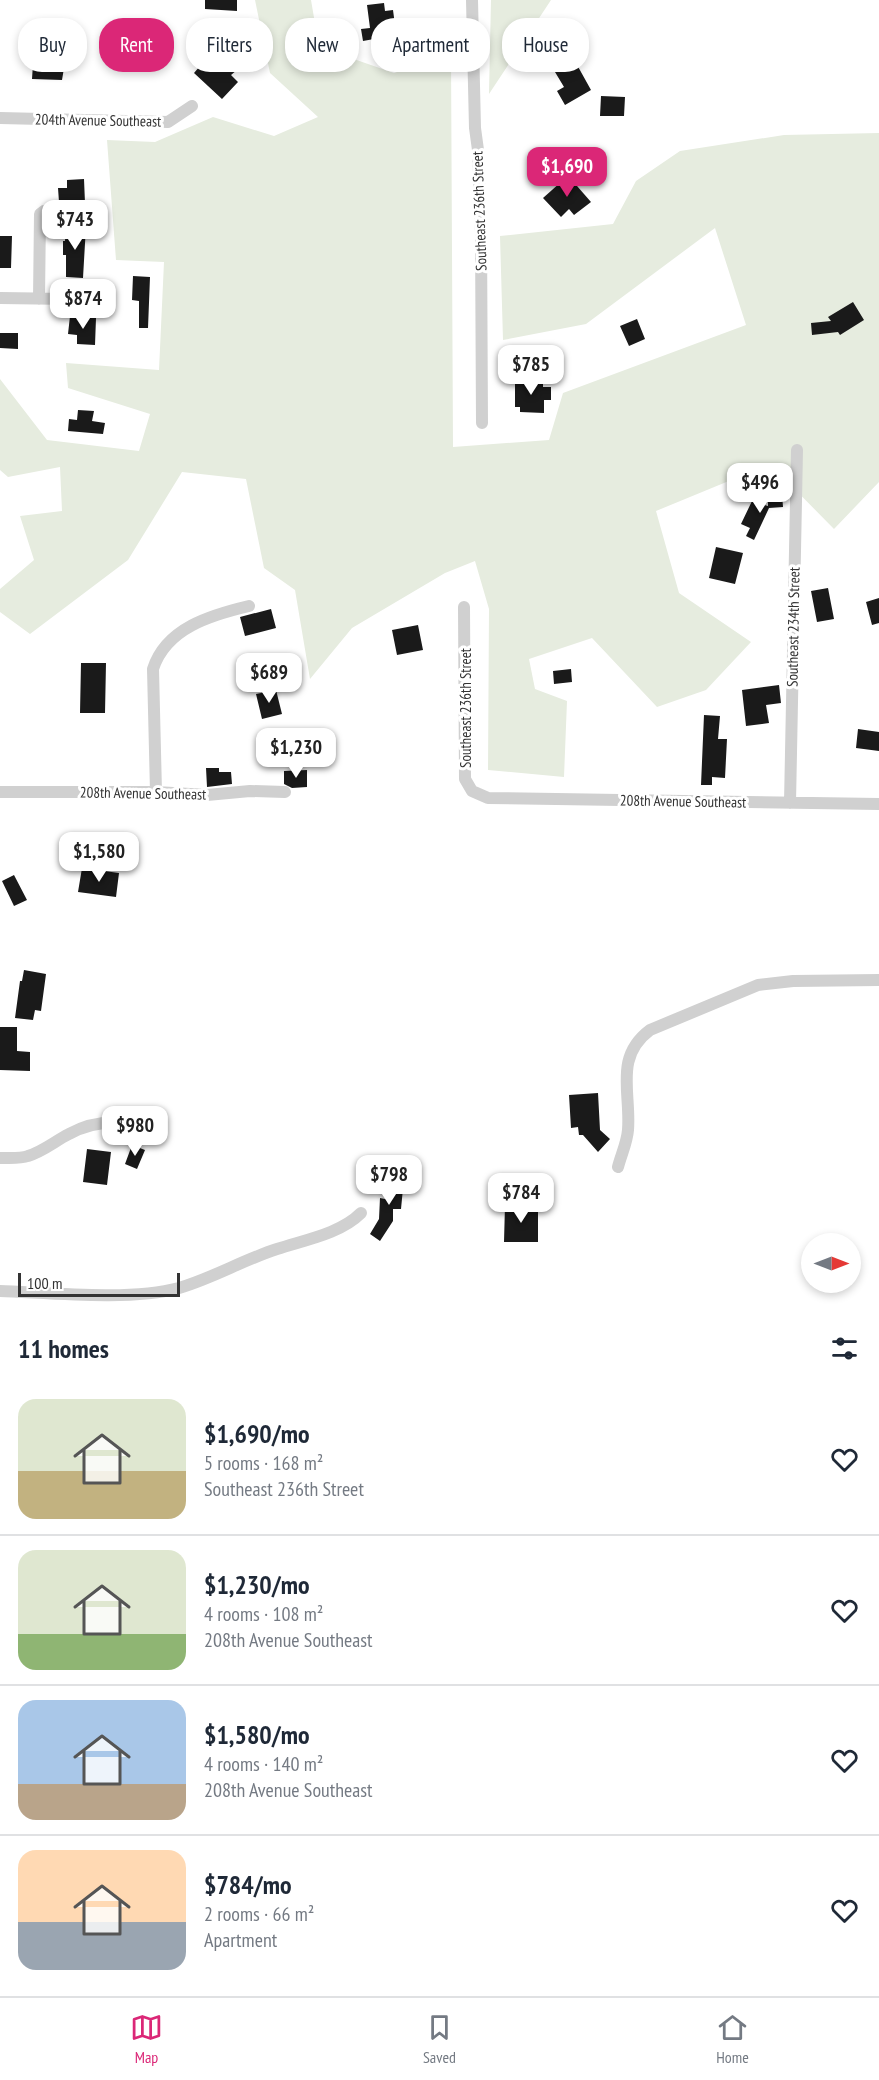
<!DOCTYPE html>
<meta charset="utf-8">
<style>
:root{--surface:#fff;--page:#f6f6f7;--text:#1f2937;--muted:#747a83;--line:#e0e1e3;--accent:#db2777}
body{margin:0;font-family:"PT Sans Narrow",sans-serif;background:var(--page);color:var(--text);height:100vh;display:flex;flex-direction:column;font-size:22px;white-space:nowrap}
*{box-sizing:border-box;margin:0}
p{font-size:20px;color:var(--muted)}
.icon{flex:none;width:33px;height:33px;fill:none;stroke:currentColor;stroke-width:2;stroke-linecap:round;stroke-linejoin:round}
.map{position:relative;height:1312px;overflow:hidden}
.sheet{display:flex;flex-direction:column;background:var(--surface);flex:1}
.sheet>*{flex:none}
.top-card{position:absolute;left:18px;top:18px;width:843px;height:54px;display:flex;gap:12px}
.needle{width:39px;rotate:90deg}
.buttons{position:absolute;left:801px;top:1233px;display:grid;gap:12px}
.buttons a{display:grid;place-items:center;width:60px;height:60px;border-radius:50%;background:var(--surface);box-shadow:0 3px 9px #0003;font-size:30px}
.scale{position:absolute;left:18px;bottom:15px;width:162px;box-sizing:border-box;padding-left:6px;border:3px solid #333;border-top:0;font-size:16px;line-height:21px;white-space:nowrap;color:#333;-webkit-text-stroke:4px #fff;paint-order:stroke}
.price{position:absolute;translate:-50% -51px;padding:0 14px;border-radius:12px;background:#fff;color:#222;font-size:20px;line-height:39px;filter:drop-shadow(0 2px 3px #0008)}
.price::after{content:'';position:absolute;left:50%;top:36px;width:18px;height:14px;margin-left:-9px;background:inherit;clip-path:polygon(0 0,100% 0,50% 100%)}
.price.active{background:var(--accent);color:#fff}
ul{padding:0;list-style:none}
li{display:flex;align-items:center;gap:18px;height:150px;padding:0 18px}
li+li{border-top:2px solid var(--line)}
li span{display:grid;place-items:center;flex:none;width:168px;height:120px;border-radius:18px;color:#555}
li>.icon{margin-inline-start:auto}
span .icon{width:72px;height:72px;fill:#fffc;stroke-width:1}
li b{font-size:26px}
h2{display:flex;justify-content:space-between;align-items:center;height:72px;padding:0 18px;font-size:26px}
.chip{padding:0 21px;border-radius:24px;background:var(--surface);box-shadow:0 3px 9px #0003;font-size:21px;line-height:54px}
.chip.active{background:var(--accent);color:#fff}
.tabs{display:flex;justify-content:space-around;align-items:center;height:84px;border-top:2px solid var(--line);background:var(--surface);font-size:16px;color:var(--muted)}
.tabs a{display:grid;justify-items:center;gap:3px}
.tabs .active{color:var(--accent)}
.map>svg:first-child{display:block}
</style>
<div class="map">
<svg width="879" height="1312" viewBox="0 0 879 1312">
<rect width="100%" height="100%" fill="#fff"/>
<path fill="#e6ecdf" d="M 255,0 L 311,0 L 319,47 L 394,73 L 451,54 L 453,447 L 549,440 L 563,393 L 746,325 L 715,228 L 586,324 L 503,340 L 500,236 L 613,224 L 636,181 L 680,151 L 784,135 L 879,133 L 879,482 L 834,529 L 770,464 L 656,511 L 679,593 L 751,642 L 706,690 L 657,707 L 592,638 L 529,659 L 535,689 L 567,701 L 564,777 L 488,770 L 489,609 L 475,561 L 445,573 L 352,628 L 310,679 L 295,590 L 264,568 L 246,479 L 182,472 L 128,560 L 30,634 L 0,612 L 0,589 L 34,560 L 20,516 L 62,511 L 60,467 L 8,477 L 0,470 L 0,379 L 47,440 L 139,451 L 150,414 L 68,388 L 66,363 L 159,370 L 164,262 L 116,260 L 107,140 L 155,142 L 213,117 L 274,136 L 318,117 L 270,73 Z
M 491,0 L 551,0 L 489,94 L 489,93 Z"/>
<path fill="#1a1a1a" d="M 205,0 L 237,0 L 237,11 L 205,9 Z
M 384,3 L 385,11 L 393,10 L 395,25 L 404,24 L 406,38 L 391,39 L 392,46 L 375,48 L 374,39 L 363,41 L 361,29 L 370,28 L 367,5 Z
M 219,37 L 238,54 L 229,63 L 237,70 L 231,75 L 238,82 L 222,99 L 194,73 L 205,60 L 201,56 Z
M 34,49 L 60,51 L 59,58 L 69,58 L 68,68 L 64,68 L 62,80 L 32,79 Z
M 566,59 L 569,66 L 576,63 L 591,90 L 565,105 L 557,91 L 564,87 L 552,67 Z
M 601,96 L 625,97 L 624,116 L 600,116 Z
M 570,178 L 591,202 L 574,215 L 569,209 L 561,217 L 543,198 L 561,182 L 564,185 Z
M 84,179 L 85,203 L 59,202 L 58,188 L 67,188 L 67,180 Z
M 66,225 L 86,226 L 83,278 L 66,277 L 66,255 L 63,255 L 63,241 L 65,241 Z
M 0,236 L 12,236 L 11,268 L 0,268 Z
M 133,276 L 150,277 L 148,328 L 139,328 L 139,301 L 132,300 Z
M 853,302 L 864,320 L 840,335 L 838,332 L 812,335 L 811,323 L 831,321 L 828,317 Z
M 70,316 L 96,318 L 95,345 L 77,344 L 77,335 L 68,334 Z
M 637,319 L 645,339 L 629,346 L 620,326 Z
M 0,333 L 18,333 L 18,349 L 0,348 Z
M 515,381 L 543,381 L 543,387 L 551,387 L 551,400 L 544,400 L 544,413 L 520,412 L 520,407 L 515,407 Z
M 78,410 L 94,411 L 92,421 L 105,423 L 103,434 L 68,431 L 69,419 L 77,420 Z
M 782,494 L 783,507 L 769,508 L 754,540 L 746,536 L 750,528 L 741,524 L 752,501 L 768,506 L 768,495 Z
M 716,547 L 743,553 L 735,584 L 709,578 Z
M 828,588 L 834,619 L 817,622 L 811,591 Z
M 879,598 L 879,623 L 872,625 L 866,602 Z
M 271,609 L 276,628 L 245,636 L 240,617 Z
M 418,625 L 423,650 L 397,655 L 392,630 Z
M 81,663 L 106,663 L 105,713 L 80,713 Z
M 571,669 L 572,682 L 554,684 L 553,671 Z
M 779,685 L 781,703 L 766,705 L 769,723 L 746,726 L 742,690 Z
M 276,690 L 282,714 L 262,719 L 256,694 Z
M 704,715 L 720,716 L 718,739 L 727,739 L 725,778 L 712,777 L 712,785 L 701,785 Z
M 858,729 L 879,732 L 879,751 L 856,748 Z
M 206,768 L 219,768 L 219,772 L 231,772 L 232,784 L 207,787 Z
M 307,770 L 307,787 L 292,788 L 284,784 L 284,771 Z
M 82,868 L 119,873 L 116,897 L 78,892 Z
M 14,875 L 27,900 L 14,906 L 2,881 Z
M 24,970 L 46,974 L 41,1011 L 35,1010 L 33,1020 L 15,1018 L 20,981 L 22,981 Z
M 0,1027 L 17,1027 L 17,1051 L 30,1052 L 30,1071 L 0,1070 Z
M 598,1093 L 600,1130 L 610,1139 L 598,1152 L 583,1135 L 579,1135 L 578,1127 L 571,1128 L 569,1095 Z
M 132,1145 L 145,1150 L 137,1169 L 125,1164 Z
M 87,1149 L 111,1152 L 107,1185 L 83,1182 Z
M 387,1177 L 404,1178 L 401,1209 L 393,1209 L 393,1221 L 380,1241 L 370,1234 L 379,1219 L 380,1198 L 385,1199 Z
M 505,1205 L 538,1206 L 538,1242 L 504,1242 Z"/>
<g fill="none" stroke-linecap="round" stroke-linejoin="round">
<path stroke="#d0d0d0" stroke-width="12" d="M 472,0 L 475,128 L 478,150 L 481,233 L 482,423
M 0,118 L 168,122 L 192,106
M 0,298 L 72,299
M 39,299 L 40,214 L 44,211 L 70,209
M 464,607 L 465,779 L 472,791 L 488,798 L 879,804
M 0,792 L 156,792 L 207,795 L 250,791 L 285,792
M 156,792 L 153,669 C 166,628 211,615 249,606
M 790,803 L 797,450
M 0,1158 C 9,1158 20,1159 28,1156 C 44,1151 55,1141 69,1134 C 87,1124 104,1121 124,1123
M 618,1167 C 621,1155 627,1143 628,1130 C 631,1092 614,1057 650,1030 L 758,985 L 793,981 L 879,980
M 0,1291 C 52,1293 130,1301 179,1288 C 213,1278 243,1260 277,1249 C 304,1240 340,1234 361,1213"/>
</g>
<g text-anchor="middle" dominant-baseline="central" stroke-width="6" stroke-linejoin="round" paint-order="stroke">
<g font-size="15" fill="#333" stroke="#fff">
<text transform="translate(98 120) rotate(1)">204th Avenue Southeast</text>
<text transform="translate(479 211) rotate(-92)">Southeast 236th Street</text>
<text transform="translate(793 627) rotate(-89)">Southeast 234th Street</text>
<text transform="translate(465 708) rotate(-90)">Southeast 236th Street</text>
<text transform="translate(143 793) rotate(1)">208th Avenue Southeast</text>
<text transform="translate(683 801) rotate(1)">208th Avenue Southeast</text>
</g>
</g>
</svg>
<div class="buttons">
<a><svg class="needle" viewBox="-14 -14 28 28"><path d="M0-13l5 13h-10z" fill="#e53935"/><path d="M0 13l5-13h-10z" fill="#747a83"/></svg></a>
</div>
<div class="scale">100 m</div>
<b class="price active" style="left:567px;top:198px">$1,690</b>
<b class="price" style="left:75px;top:251px">$743</b>
<b class="price" style="left:83px;top:330px">$874</b>
<b class="price" style="left:531px;top:396px">$785</b>
<b class="price" style="left:760px;top:514px">$496</b>
<b class="price" style="left:269px;top:704px">$689</b>
<b class="price" style="left:296px;top:779px">$1,230</b>
<b class="price" style="left:99px;top:883px">$1,580</b>
<b class="price" style="left:135px;top:1157px">$980</b>
<b class="price" style="left:389px;top:1206px">$798</b>
<b class="price" style="left:521px;top:1224px">$784</b>
<div class="top-card">
<a class="chip">Buy</a>
<a class="chip active">Rent</a>
<a class="chip">Filters</a>
<a class="chip">New</a>
<a class="chip">Apartment</a>
<a class="chip">House</a>
</div>
</div>
<section class="sheet">
<h2>11 homes<svg class="icon" aria-label="filters" viewBox="0 0 24 24"><path d="M4 7h16M4 17h16"/><circle cx="9" cy="7" r="2"/><circle cx="15" cy="17" r="2"/></svg></h2>
<ul>
<li><span style="background:linear-gradient(#dfe7d0 60%,#c2b280 0)"><svg class="icon" aria-label="home" viewBox="0 0 24 24"><path d="M3 11l9-7 9 7M6 9v11h12V9"/></svg></span><div><b>$1,690/mo</b><p>5 rooms · 168 m²</p><p>Southeast 236th Street</p></div><svg class="icon" aria-label="heart" viewBox="0 0 24 24"><path d="M12 20l-8-8c-3-5 5-10 8-4 3-6 11-1 8 4z"/></svg></li>
<li><span style="background:linear-gradient(#dfe7d0 70%,#8fb573 0)"><svg class="icon" aria-label="home" viewBox="0 0 24 24"><path d="M3 11l9-7 9 7M6 9v11h12V9"/></svg></span><div><b>$1,230/mo</b><p>4 rooms · 108 m²</p><p>208th Avenue Southeast</p></div><svg class="icon" aria-label="heart" viewBox="0 0 24 24"><path d="M12 20l-8-8c-3-5 5-10 8-4 3-6 11-1 8 4z"/></svg></li>
<li><span style="background:linear-gradient(#a9c7e8 70%,#b9a48a 0)"><svg class="icon" aria-label="home" viewBox="0 0 24 24"><path d="M3 11l9-7 9 7M6 9v11h12V9"/></svg></span><div><b>$1,580/mo</b><p>4 rooms · 140 m²</p><p>208th Avenue Southeast</p></div><svg class="icon" aria-label="heart" viewBox="0 0 24 24"><path d="M12 20l-8-8c-3-5 5-10 8-4 3-6 11-1 8 4z"/></svg></li>
<li><span style="background:linear-gradient(#ffd9b3 60%,#9aa5b1 0)"><svg class="icon" aria-label="home" viewBox="0 0 24 24"><path d="M3 11l9-7 9 7M6 9v11h12V9"/></svg></span><div><b>$784/mo</b><p>2 rooms · 66 m²</p><p>Apartment</p></div><svg class="icon" aria-label="heart" viewBox="0 0 24 24"><path d="M12 20l-8-8c-3-5 5-10 8-4 3-6 11-1 8 4z"/></svg></li>
</ul>
</section>
<nav class="tabs">
<a class="active"><svg class="icon" aria-label="map" viewBox="0 0 24 24"><path d="M3 6l6-2 6 2 6-2v14l-6 2-6-2-6 2zM9 4v14M15 6v14"/></svg>Map</a>
<a><svg class="icon" aria-label="saved" viewBox="0 0 24 24"><path d="M7 4h10v16l-5-4-5 4z"/></svg>Saved</a>
<a><svg class="icon" aria-label="home" viewBox="0 0 24 24"><path d="M3 11l9-7 9 7M6 9v11h12V9"/></svg>Home</a>
</nav>
